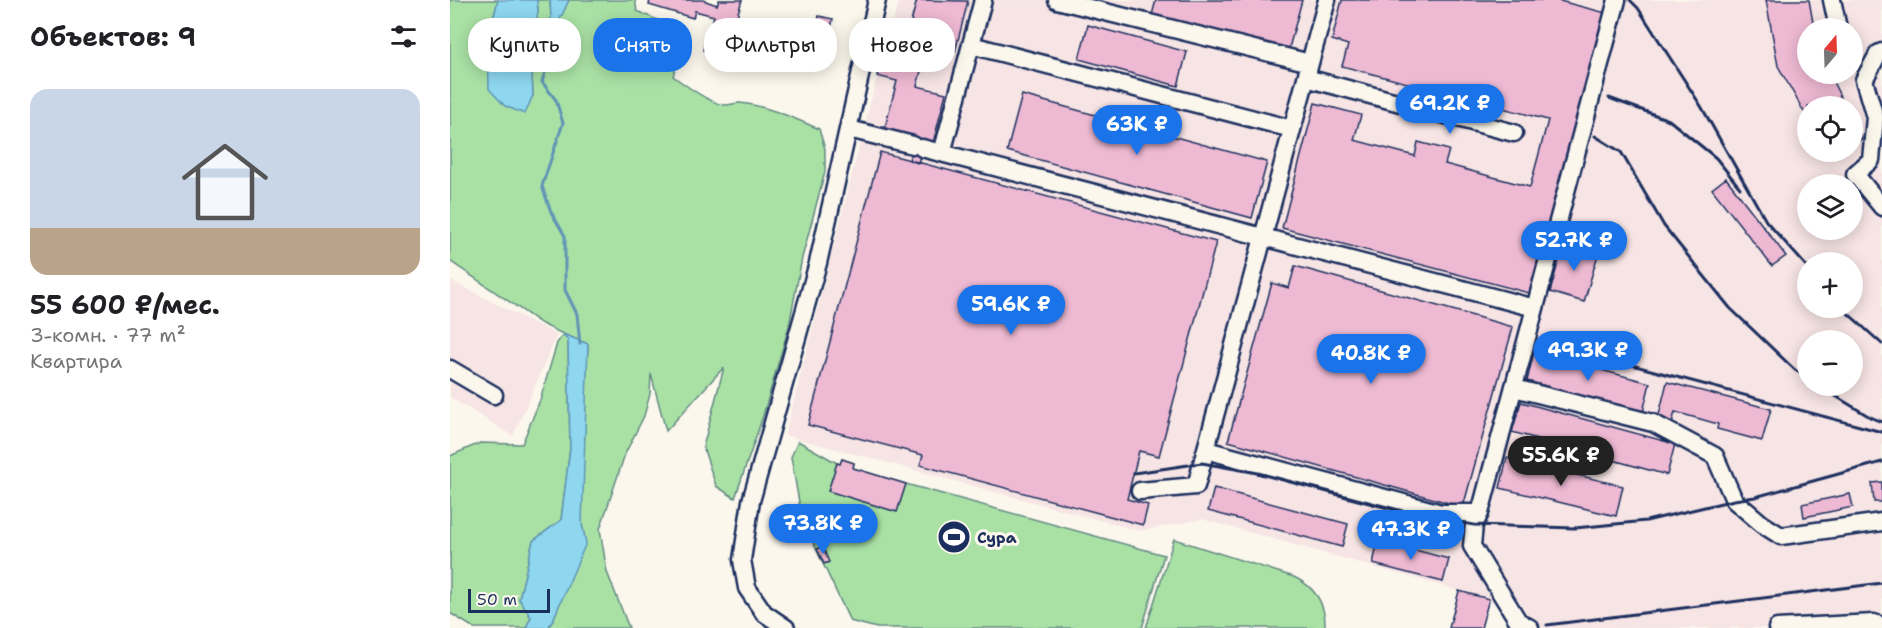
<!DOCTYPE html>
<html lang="ru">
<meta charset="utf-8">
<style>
:root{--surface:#fff;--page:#f2f2f2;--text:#202124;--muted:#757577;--accent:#1a73e8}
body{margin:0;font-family:"Shantell Sans",sans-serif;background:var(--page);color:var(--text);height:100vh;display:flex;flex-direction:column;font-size:22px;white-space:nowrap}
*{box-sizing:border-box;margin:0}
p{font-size:20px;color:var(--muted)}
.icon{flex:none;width:33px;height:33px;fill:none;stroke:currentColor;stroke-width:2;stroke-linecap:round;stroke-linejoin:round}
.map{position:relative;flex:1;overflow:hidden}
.details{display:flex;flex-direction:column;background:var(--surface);width:450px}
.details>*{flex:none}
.banner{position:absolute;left:18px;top:18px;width:570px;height:54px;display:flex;gap:12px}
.needle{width:39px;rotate:19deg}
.fabs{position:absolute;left:1347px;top:18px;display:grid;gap:12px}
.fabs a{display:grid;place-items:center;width:66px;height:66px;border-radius:50%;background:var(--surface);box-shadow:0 3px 15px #0003;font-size:30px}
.scale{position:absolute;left:18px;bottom:15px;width:82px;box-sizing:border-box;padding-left:6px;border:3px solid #1b2f5e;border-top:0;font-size:16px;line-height:21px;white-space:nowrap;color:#1b2f5e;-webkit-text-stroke:4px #fbf7ec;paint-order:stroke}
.price{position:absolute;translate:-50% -51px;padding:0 14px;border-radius:21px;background:var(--accent);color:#fff;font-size:20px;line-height:39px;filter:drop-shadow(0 2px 3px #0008)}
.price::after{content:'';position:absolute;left:50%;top:36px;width:18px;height:14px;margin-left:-9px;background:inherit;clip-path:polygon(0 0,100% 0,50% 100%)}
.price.on{background:#222;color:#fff}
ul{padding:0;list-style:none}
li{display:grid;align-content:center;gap:12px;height:318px;padding:0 30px}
li span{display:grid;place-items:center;height:186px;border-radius:18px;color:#555}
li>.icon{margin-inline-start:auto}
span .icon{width:108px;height:108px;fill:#fffc;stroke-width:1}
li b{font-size:26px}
h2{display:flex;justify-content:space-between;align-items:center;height:72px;padding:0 30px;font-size:26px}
.tag{padding:0 21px;border-radius:24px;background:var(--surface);box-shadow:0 3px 15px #0003;font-size:21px;line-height:54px}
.tag.on{background:var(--accent);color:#fff}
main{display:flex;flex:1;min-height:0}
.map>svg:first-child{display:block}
</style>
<main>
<section class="details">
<h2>Объектов: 9<svg class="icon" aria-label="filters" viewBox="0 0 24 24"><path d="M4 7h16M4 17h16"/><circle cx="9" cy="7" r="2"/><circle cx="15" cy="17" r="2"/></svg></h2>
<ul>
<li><span style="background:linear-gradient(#c9d6e8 75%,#b9a48a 0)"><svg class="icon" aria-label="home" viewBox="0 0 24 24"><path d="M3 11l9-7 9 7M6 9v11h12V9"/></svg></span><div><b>55 600 ₽/мес.</b><p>3-комн. · 77 m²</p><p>Квартира</p></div></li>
</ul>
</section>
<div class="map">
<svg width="1432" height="628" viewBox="0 0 1432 628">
<rect width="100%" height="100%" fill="#fbf7ec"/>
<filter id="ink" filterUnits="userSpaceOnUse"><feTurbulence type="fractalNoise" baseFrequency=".0167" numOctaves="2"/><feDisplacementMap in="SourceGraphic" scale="12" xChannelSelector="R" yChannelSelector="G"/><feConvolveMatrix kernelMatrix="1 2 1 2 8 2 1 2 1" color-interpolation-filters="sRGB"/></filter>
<g filter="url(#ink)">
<path fill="#f7e4e4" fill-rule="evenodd" d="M 450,0 L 1432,0 L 1432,628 L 1068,628 L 1039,599 L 752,519 L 690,531 L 335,435 L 438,35 ZM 1358,28 L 1402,28 L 1402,74 L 1358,74 ZM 1358,106 L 1402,106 L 1402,152 L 1358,152 ZM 1358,184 L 1402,184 L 1402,230 L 1358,230 ZM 1358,262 L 1402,262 L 1402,308 L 1358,308 ZM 1358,340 L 1402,340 L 1402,386 L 1358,386 Z
M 0,280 L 107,335 L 63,436 L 0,397 Z"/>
<path fill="#a9e1a5" stroke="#628882" stroke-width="1.5" d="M 0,0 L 48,0 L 38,39 L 83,95 L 81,55 L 88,11 L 87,0 L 100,0 L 102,34 L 119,0 L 185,0 L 187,11 L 221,26 L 233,44 L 223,76 C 235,85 261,104 275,105 C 280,105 285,103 289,103 C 315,105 346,119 369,129 L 375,149 L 375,172 L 352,258 L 339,326 L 313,416 L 285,498 L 266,486 L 253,447 L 274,367 L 216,431 L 201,374 L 200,394 L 194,416 L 175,454 L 150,529 L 157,572 L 179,628 L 98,628 L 103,620 L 135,543 L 132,524 L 131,504 L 138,344 L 113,334 L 118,340 L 120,448 L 111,520 L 83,541 L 69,599 L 81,617 L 76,628 L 24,628 L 0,613 L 0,456 L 30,443 L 72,444 L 90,400 L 107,343 L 113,334 L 92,324 L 0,261 Z
M 348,441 L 387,463 L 390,464 L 392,459 L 404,463 L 403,468 L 456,484 L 714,555 L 692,628 L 427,628 L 400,621 L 352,519 L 341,457 Z
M 724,539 L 844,577 C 865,587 876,604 875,628 L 696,628 Z"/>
<path fill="#8ed7ef" stroke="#6094b5" stroke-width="1.5" d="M 48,0 L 87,0 L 88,11 L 81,55 L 83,95 L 75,114 L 55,106 L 39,89 L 38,39 Z
M 100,0 L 119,0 L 102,36 Z
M 113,334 L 138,344 L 132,524 L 136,543 L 103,620 L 98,628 L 76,628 L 81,617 L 69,599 L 83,541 L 111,520 L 120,448 L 118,340 Z"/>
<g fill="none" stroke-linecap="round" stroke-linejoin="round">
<path stroke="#6094b5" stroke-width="3" d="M 102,36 L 102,50 L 92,82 L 106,100 L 113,123 L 92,186 L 101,212 L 115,236 L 115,290 L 127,314 L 130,344"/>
</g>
<path fill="#eeb9d3" stroke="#1b2f5e" stroke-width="1.5" d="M 200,0 L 253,0 L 267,5 L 269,0 L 292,0 L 278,46 L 284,48 L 279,63 L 269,60 L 271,56 L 253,50 L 264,16 L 245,11 L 243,18 L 199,5 Z
M 467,0 L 518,1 L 505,52 L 478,45 L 467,86 L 496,93 L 483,143 L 474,141 L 468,163 L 459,160 L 465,139 L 434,131 L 447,81 L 427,76 L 438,35 L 456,40 Z
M 706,0 L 852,0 L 838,52 L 702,15 Z
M 892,0 L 1106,0 L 1156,13 L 1083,294 L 832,228 L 865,103 L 911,115 L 904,140 L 965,156 L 968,142 L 999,150 L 995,164 L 1080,187 L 1098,120 L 892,66 L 898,45 L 882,40 Z
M 1316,0 L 1359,0 L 1364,28 L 1358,28 L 1358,74 L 1379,74 L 1395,106 L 1358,106 L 1358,119 L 1328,66 Z
M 369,16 L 383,19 L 372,67 L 358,64 Z
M 638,25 L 737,52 L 728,86 L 629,59 Z
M 572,95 L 817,162 L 802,218 L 557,151 Z
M 1402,121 L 1412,139 L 1402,145 Z
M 430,152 L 766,242 L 709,456 L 689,451 L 677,499 L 698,505 L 693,525 L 470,465 L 473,455 L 358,425 Z
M 1276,178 L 1336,256 L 1322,266 L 1262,189 Z
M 1114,242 L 1149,251 L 1134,302 L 1100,292 Z
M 845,266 L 1063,327 L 1013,507 L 778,441 L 822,283 L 839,288 Z
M 1084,352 L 1200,383 L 1193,412 L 1077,381 Z
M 1217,382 L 1321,409 L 1312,441 L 1267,429 L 1268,424 L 1225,412 L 1222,423 L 1208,419 Z
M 1071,402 L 1225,444 L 1217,475 L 1062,432 Z
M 1057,458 L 1173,486 L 1166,516 L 1050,488 Z
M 392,459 L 404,463 L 403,468 L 456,484 L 447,512 L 378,491 L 387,463 L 390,464 Z
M 1432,482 L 1432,502 L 1424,502 L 1422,483 Z
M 764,488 L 898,524 L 892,547 L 758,511 Z
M 1400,494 L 1403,507 L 1354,517 L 1352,504 Z
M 928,540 L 999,559 L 993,582 L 923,564 Z
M 372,546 L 379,562 L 374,564 L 367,549 Z
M 1009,591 L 1039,599 L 1031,628 L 999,628 Z"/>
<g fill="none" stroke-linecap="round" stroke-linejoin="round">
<g stroke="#1b2f5e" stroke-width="21">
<path id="minor" d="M 607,0 L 860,63
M 1382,0 L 1388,28
M 521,45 L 842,129
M 1432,52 L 1428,54 L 1414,80 L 1425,117 L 1421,160 L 1405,174 L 1432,207
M 856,78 L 1064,133
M 399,129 L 463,145
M 472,148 L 1085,308 L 1030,513 L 1024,525 L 1022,546 L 1068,621 L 1080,628
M 492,153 L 533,0
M 1085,308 L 1167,0
M 0,369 L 44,395
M 1064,388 L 1203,423 L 1265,456 L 1284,500 L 1312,524 L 1331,536 L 1432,522
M 756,450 L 991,513 L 1030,513
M 690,491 L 746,486 L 877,0
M 336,628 L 314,613 L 297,588 L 292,560 L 301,501 L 368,263 L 427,0
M 1327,628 L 1424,623 L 1432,626"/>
</g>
<use href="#minor" stroke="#fbf7ec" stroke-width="16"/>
<path stroke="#1b2f5e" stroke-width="3" d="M 1180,0 L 1188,8 L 1251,106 L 1316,221 L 1358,268
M 1159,98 L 1219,120 L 1266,158 L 1290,188
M 1145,136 L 1171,152 L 1214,226 L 1280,308 L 1345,370 L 1358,378
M 1392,308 L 1432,344
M 1096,342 L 1432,432
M 1369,386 L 1420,417 L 1432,422
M 684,473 L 752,463 L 808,473 L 964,514 L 1024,525 L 1125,528 L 1196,521 L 1284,500 L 1305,497 L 1432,462
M 1097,625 L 1432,583"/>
</g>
</g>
<defs>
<g id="stadium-disc" transform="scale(1.725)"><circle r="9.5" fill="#1b2f5e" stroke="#fbf7ec"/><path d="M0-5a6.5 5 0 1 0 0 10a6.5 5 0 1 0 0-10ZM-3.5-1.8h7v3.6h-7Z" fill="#fff"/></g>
</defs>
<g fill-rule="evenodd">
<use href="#stadium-disc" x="504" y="537"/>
</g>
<g text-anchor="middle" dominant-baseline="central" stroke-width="6" stroke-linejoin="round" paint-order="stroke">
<g font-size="16" font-weight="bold" fill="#1b2f5e" stroke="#fbf7ec" text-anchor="start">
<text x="527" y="537">Сура</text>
</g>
</g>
</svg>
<div class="fabs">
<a><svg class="needle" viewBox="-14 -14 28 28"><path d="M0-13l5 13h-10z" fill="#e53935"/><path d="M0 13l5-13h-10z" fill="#757577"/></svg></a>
<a><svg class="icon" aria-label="locate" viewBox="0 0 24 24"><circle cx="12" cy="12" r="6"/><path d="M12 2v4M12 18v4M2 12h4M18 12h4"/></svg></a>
<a><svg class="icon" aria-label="layers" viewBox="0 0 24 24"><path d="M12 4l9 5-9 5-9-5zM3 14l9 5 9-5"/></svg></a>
<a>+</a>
<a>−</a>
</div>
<div class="scale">50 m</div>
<b class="price" style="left:1000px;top:135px">69.2K ₽</b>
<b class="price" style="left:687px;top:156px">63K ₽</b>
<b class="price" style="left:1124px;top:272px">52.7K ₽</b>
<b class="price" style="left:561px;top:336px">59.6K ₽</b>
<b class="price" style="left:1138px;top:382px">49.3K ₽</b>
<b class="price" style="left:921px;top:385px">40.8K ₽</b>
<b class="price on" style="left:1111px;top:487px">55.6K ₽</b>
<b class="price" style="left:373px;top:555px">73.8K ₽</b>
<b class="price" style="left:961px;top:561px">47.3K ₽</b>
<div class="banner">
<a class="tag">Купить</a>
<a class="tag on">Снять</a>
<a class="tag">Фильтры</a>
<a class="tag">Новое</a>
</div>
</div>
</main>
